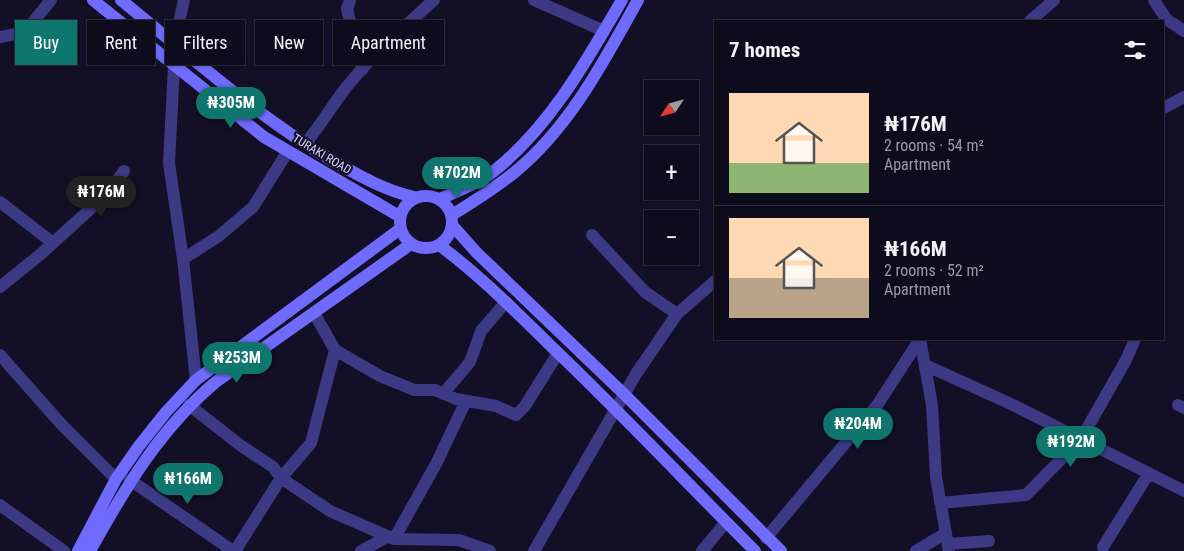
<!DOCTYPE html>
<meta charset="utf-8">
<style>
:root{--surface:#0e0b1c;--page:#1c1929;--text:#f1f3f6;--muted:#9b9ba3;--line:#2e2b3b;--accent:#0f766e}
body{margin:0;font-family:"Roboto Condensed",sans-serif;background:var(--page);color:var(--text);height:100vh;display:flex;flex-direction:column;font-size:19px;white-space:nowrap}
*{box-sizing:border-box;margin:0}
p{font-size:16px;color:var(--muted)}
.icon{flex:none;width:28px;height:28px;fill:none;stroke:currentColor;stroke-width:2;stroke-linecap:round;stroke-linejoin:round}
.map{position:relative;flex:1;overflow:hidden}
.side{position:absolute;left:714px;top:20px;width:450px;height:320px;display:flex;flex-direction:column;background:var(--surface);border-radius:0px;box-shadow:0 1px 4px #0004,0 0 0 1px var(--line)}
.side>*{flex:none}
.top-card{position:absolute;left:15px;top:20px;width:475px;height:45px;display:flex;gap:10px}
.needle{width:32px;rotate:234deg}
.tools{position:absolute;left:644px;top:80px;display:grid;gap:10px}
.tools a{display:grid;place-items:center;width:55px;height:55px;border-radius:0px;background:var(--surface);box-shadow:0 1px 4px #0004,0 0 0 1px var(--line);font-size:25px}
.price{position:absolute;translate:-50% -42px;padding:0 11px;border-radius:18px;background:var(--accent);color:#fff;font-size:16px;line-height:32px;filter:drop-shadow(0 1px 2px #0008)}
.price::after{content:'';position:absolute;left:50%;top:30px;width:15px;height:11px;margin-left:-8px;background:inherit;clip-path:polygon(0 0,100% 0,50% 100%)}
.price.active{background:#222;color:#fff}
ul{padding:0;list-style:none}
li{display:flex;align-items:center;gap:15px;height:125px;padding:0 15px}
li+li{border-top:1px solid var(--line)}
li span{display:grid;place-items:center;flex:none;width:140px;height:100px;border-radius:0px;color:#555}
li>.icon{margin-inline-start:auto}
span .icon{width:60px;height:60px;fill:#fffc;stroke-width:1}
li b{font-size:21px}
h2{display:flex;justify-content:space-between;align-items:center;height:60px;padding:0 15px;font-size:21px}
.pill{padding:0 18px;border-radius:0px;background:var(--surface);box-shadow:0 1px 4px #0004,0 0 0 1px var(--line);font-size:18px;line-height:45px}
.pill.active{background:var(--accent);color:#fff}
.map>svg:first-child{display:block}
</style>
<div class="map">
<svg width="1184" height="551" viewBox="0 0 1184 551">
<rect width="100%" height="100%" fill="#130f26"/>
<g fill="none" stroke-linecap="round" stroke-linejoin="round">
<path stroke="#3d3a85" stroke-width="12" d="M 184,0 L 178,27 L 174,66 L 169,163 L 183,259 L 196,380
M 350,0 L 347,9 L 362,70
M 534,0 L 604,31
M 1154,0 L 1166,19 L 1184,31
M 1030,21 L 1054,0
M 0,37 L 25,32 L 51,0
M 1162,109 L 1184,97
M 305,144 C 321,125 333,104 348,85 C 374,54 404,27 434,0
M 0,202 L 53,243
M 592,235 L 645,292 L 677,314
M 183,259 L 219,236 L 253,207 L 288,151
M 0,287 L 42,253 L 109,192 L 124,171
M 920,339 L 932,405 L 936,477 L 949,551
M 335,350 L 380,376 L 414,390 L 435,390 L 456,399 L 496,406 L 516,415 L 525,406 L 558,353
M 0,355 L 62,425 L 116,479
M 925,365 L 1011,404 L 1184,491
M 443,394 L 470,362 L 481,331 L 506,302
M 189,405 L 240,445 L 273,467 L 281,478 L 330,511 L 394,539 L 459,540 L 490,551
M 1178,405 L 1184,408
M 130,480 L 233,551
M 940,503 L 1026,495 L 1081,439 L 1126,360 L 1135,339
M 0,505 L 64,551
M 766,538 L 878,404 L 920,339
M 394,539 L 436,464 L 466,401
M 948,544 L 989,541
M 1103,547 L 1149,473
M 235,551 L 281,478 L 311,443 L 335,350 L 314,313
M 361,551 L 387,537
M 534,551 L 636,374 L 677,314 L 715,281
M 702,551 L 726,522
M 916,551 L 946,533"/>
<path stroke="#6f6bff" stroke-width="12" d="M 93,0 L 264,137 L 399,216
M 121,0 C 189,55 253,113 328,158 C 356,174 383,190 414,197
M400 222a26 26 0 1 1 52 0a26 26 0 1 1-52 0Z
M 440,199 C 458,191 479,183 494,171 C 550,127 587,60 622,0
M 452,215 C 473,202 495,188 515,172 C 570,127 604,61 638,0
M 452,225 L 477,253 L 625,395 L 781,551
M 439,245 C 481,276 517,313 554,349 C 623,415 688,484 755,551
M 78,551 L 116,479 L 139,446 L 166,412 L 196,380 L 400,229
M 90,551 C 125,488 161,427 217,381 L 411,244"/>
</g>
<g text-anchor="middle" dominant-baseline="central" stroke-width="4.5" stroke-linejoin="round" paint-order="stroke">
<g font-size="12" fill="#d9d4ff" stroke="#130f26">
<text transform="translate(322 154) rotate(31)">TURAKI ROAD</text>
</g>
</g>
</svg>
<div class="tools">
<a><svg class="needle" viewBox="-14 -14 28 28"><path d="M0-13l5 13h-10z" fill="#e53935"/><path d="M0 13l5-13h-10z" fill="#9b9ba3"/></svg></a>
<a>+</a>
<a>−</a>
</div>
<b class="price" style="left:231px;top:129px">₦305M</b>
<b class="price" style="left:457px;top:199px">₦702M</b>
<b class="price active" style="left:101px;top:218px">₦176M</b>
<b class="price" style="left:237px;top:384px">₦253M</b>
<b class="price" style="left:858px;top:450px">₦204M</b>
<b class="price" style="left:1071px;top:468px">₦192M</b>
<b class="price" style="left:188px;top:505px">₦166M</b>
<div class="top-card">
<a class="pill active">Buy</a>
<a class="pill">Rent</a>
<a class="pill">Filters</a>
<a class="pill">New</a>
<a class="pill">Apartment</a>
</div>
<section class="side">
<h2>7 homes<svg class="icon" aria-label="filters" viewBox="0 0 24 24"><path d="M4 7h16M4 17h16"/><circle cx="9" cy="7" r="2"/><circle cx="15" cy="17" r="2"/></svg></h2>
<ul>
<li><span style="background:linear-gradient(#ffd9b3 70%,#8fb573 0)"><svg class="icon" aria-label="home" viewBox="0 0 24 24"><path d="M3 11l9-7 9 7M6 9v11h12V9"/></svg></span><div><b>₦176M</b><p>2 rooms · 54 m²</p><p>Apartment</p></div></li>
<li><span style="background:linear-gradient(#ffd9b3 60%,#b9a48a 0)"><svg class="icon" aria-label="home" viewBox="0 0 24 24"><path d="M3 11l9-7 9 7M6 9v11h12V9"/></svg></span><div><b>₦166M</b><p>2 rooms · 52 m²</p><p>Apartment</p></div></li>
</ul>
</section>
</div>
